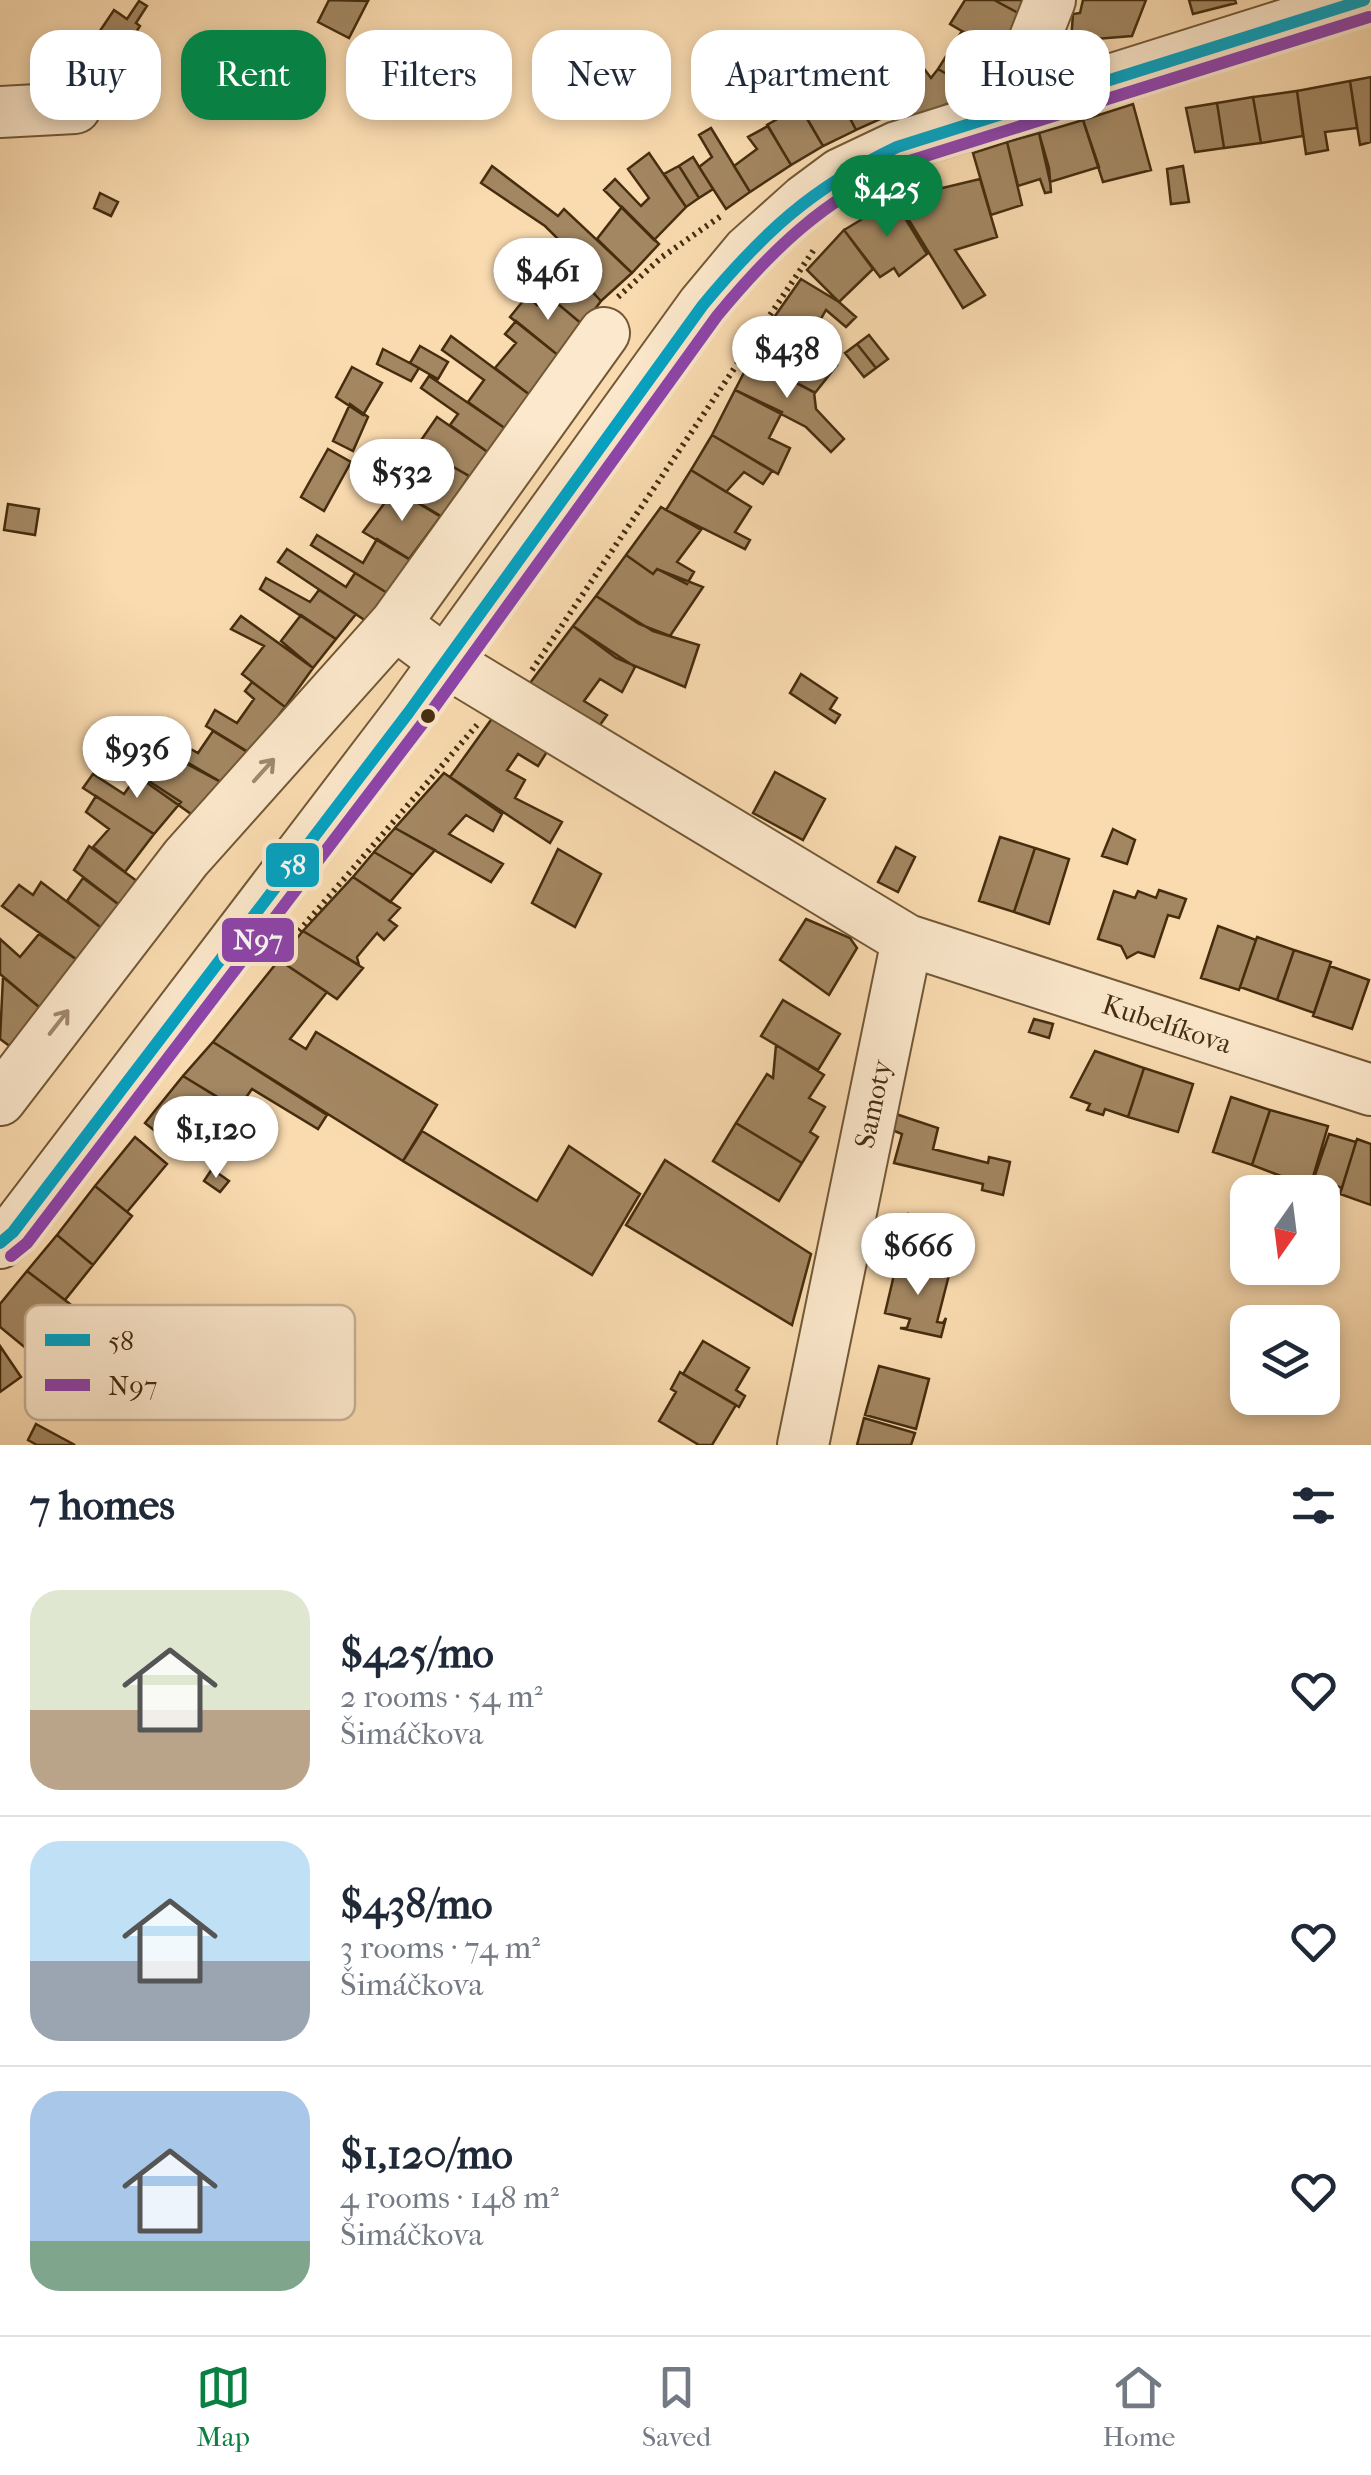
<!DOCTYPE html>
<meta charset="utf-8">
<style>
:root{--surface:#fff;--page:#f2f2f3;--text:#1f2937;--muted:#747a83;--line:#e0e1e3;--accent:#0b8043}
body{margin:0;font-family:"IM FELL French Canon",serif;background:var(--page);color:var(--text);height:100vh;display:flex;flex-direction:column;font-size:38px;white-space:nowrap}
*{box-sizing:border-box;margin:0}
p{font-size:32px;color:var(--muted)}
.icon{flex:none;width:55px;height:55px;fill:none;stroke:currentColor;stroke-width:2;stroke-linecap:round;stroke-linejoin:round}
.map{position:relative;height:1445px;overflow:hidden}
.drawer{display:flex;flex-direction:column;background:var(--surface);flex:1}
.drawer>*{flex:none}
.hud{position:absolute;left:30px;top:30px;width:1312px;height:90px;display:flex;gap:20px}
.needle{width:65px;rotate:194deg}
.tools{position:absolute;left:1230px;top:1175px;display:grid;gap:20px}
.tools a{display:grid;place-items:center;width:110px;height:110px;border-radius:20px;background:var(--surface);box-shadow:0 5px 15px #0003;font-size:50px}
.price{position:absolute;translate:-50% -85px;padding:0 22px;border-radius:35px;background:#fff;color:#222;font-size:32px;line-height:65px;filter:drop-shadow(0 2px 5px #0008)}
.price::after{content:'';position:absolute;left:50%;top:60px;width:30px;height:22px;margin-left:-15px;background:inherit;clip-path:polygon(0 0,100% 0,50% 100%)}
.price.on{background:var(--accent);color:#fff}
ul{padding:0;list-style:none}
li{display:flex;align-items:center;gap:30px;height:250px;padding:0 30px}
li+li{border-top:2px solid var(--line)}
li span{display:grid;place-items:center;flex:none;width:280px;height:200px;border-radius:30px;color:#555}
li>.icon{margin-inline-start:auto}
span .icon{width:120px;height:120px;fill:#fffc;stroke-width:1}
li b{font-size:42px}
h2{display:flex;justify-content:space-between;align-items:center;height:120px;padding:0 30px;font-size:42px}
.pill{padding:0 35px;border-radius:30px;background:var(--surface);box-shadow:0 5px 15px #0003;font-size:35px;line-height:90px}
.pill.on{background:var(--accent);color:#fff}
.menu{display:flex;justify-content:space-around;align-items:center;height:140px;border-top:2px solid var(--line);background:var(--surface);font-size:28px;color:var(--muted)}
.menu a{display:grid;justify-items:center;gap:5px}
.menu .on{color:var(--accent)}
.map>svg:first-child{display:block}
</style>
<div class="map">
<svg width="1371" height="1445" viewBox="0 0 1371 1445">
<rect width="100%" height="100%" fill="#fadbb0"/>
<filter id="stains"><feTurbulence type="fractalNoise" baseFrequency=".002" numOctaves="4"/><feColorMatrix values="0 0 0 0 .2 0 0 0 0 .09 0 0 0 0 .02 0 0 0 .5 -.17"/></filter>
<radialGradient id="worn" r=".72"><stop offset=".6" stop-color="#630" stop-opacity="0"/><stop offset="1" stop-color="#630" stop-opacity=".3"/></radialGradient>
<path fill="#a38762" stroke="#452d0e" stroke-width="2.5" d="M 329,0 L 368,1 L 349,38 L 318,22 Z
M 965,0 L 994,0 L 1022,15 L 999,53 L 950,24 Z
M 994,0 L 1030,0 L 1022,15 Z
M 1083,0 L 1146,0 L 1132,36 L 1071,41 L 1073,14 L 1080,13 Z
M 1189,0 L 1235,0 L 1236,3 L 1193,14 Z
M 139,1 L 147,6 L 136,23 L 140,26 L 103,83 L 77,65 L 114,10 L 127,19 Z
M 962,31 L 999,53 L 977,91 L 938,69 Z
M 853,40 L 905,108 L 856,130 L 818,57 L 829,52 L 839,75 L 845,72 L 842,64 L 850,61 L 841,46 Z
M 900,46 L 906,53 L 910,50 L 931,78 L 938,69 L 977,91 L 913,119 L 867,59 Z
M 1371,77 L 1371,142 L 1360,145 L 1350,81 Z
M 1350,81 L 1357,128 L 1325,132 L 1328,150 L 1306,154 L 1297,91 Z
M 806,90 L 814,105 L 837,93 L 856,130 L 823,146 L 793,95 Z
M 1297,91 L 1303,136 L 1261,143 L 1253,97 Z
M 783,94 L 793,94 L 823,146 L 791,165 L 767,125 L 793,110 Z
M 1253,97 L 1261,143 L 1224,148 L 1217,103 Z
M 1217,103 L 1224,148 L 1195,152 L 1186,108 Z
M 1133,104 L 1151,170 L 1103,182 L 1083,120 Z
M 1083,120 L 1099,167 L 1050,182 L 1039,133 Z
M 768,126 L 791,165 L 750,192 L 734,166 L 757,149 L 748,137 Z
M 711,128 L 750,192 L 726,209 L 699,167 L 712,157 L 699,135 Z
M 1039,133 L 1049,168 L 1051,192 L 1045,193 L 1040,179 L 1018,186 L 1007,142 Z
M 1007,142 L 1022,205 L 991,215 L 973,153 Z
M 649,153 L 686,207 L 654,240 L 604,190 L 615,179 L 641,206 L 649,198 L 628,169 Z
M 693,157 L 713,189 L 699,198 L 679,166 Z
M 492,166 L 558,216 L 564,209 L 632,273 L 601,301 L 568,266 L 581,254 L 568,240 L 564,245 L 545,226 L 481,183 Z
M 679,166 L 699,198 L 686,207 L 664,174 Z
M 1183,166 L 1189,202 L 1171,204 L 1167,169 Z
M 980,179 L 997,237 L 955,250 L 985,295 L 963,308 L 896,199 Z
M 100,193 L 118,202 L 111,216 L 94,208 Z
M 894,200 L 927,254 L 899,276 L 894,268 L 880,277 L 844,230 Z
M 622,207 L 659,244 L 632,273 L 597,239 Z
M 844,230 L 873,269 L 839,302 L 807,270 Z
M 568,266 L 601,301 L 583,325 L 545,293 Z
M 801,279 L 839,302 L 856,317 L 846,327 L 826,310 L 806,345 L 768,326 Z
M 545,293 L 583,325 L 559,356 L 510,317 L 527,296 L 537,305 Z
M 516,321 L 559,356 L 530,395 L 495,368 L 516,343 L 505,334 Z
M 768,326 L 837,365 L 815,393 L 751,359 Z
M 869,335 L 888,359 L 876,368 L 857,344 Z
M 451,336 L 530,395 L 506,429 L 468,402 L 484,380 L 442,350 Z
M 857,344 L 876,368 L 864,377 L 845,353 Z
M 420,346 L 448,362 L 438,379 L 410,363 Z
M 383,349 L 419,368 L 411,381 L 377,364 Z
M 751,359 L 814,392 L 816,409 L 844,439 L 831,452 L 806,427 L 735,390 Z
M 352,367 L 382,383 L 363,415 L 336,397 Z
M 429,376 L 506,429 L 489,453 L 450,425 L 458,414 L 421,388 Z
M 735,390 L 782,412 L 769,438 L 790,448 L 778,474 L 712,435 Z
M 350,404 L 368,417 L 353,451 L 333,441 Z
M 437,417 L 489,453 L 471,477 L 417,446 Z
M 712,435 L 772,471 L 763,484 L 744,472 L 726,492 L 691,470 Z
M 328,449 L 351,462 L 324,511 L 301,497 Z
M 422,449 L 469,476 L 443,518 L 381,481 L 391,465 L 406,474 Z
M 691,470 L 751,507 L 735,532 L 750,540 L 745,549 L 666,510 Z
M 395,489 L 441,516 L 409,559 L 363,532 Z
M 8,504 L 39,509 L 35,535 L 4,530 Z
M 661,507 L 701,530 L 677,562 L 694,572 L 687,584 L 657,569 L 653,574 L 626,555 Z
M 317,535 L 363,563 L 377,539 L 414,562 L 392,596 L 311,545 Z
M 287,549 L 346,587 L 355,573 L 392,596 L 372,625 L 278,562 Z
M 626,555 L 653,574 L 657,569 L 703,587 L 670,636 L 639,624 L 596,596 Z
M 266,578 L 310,602 L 319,590 L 356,614 L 336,639 L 260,589 Z
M 596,596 L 653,631 L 699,645 L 685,687 L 616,658 L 573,626 Z
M 301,615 L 336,639 L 313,668 L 281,641 Z
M 241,616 L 313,668 L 285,707 L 242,674 L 264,646 L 231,629 Z
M 573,626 L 635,667 L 622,692 L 600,679 L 584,701 L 607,715 L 595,732 L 527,687 Z
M 801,674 L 837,698 L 830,709 L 840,715 L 835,723 L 790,693 Z
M 252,682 L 285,707 L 250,753 L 206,726 L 215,710 L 237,723 L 254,699 L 245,691 Z
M 496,713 L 550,747 L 538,766 L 518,754 L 507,770 L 525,780 L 515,798 L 562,822 L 550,843 L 450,777 Z
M 213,731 L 252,755 L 228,786 L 171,753 L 178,742 L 198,753 Z
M 146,742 L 228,786 L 201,821 L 126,768 Z
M 775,772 L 825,799 L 803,840 L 753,813 Z
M 444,773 L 502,814 L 493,831 L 466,815 L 449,834 L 503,864 L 491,882 L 395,828 Z
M 93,774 L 124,794 L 138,774 L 181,802 L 154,834 L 83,788 Z
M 96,796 L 154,834 L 125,872 L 93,847 L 109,829 L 86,812 Z
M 395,828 L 435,850 L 413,875 L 374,852 Z
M 1113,829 L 1135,840 L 1127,864 L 1102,856 Z
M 1000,837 L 1035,848 L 1014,912 L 979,901 Z
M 89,846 L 145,887 L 126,910 L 74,870 Z
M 896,847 L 915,857 L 898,892 L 878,882 Z
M 1035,848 L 1069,859 L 1049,924 L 1014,912 Z
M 558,849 L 601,874 L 575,927 L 532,903 Z
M 374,852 L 413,875 L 390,902 L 353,877 Z
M 353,877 L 400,908 L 389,920 L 397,926 L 384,940 L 377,933 L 357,957 L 359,965 L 303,931 Z
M 83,878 L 126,910 L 108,933 L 67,901 Z
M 41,882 L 108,933 L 83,964 L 2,906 L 19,885 L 33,895 Z
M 1159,890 L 1186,899 L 1179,918 L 1168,915 L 1154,957 L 1138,952 L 1127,958 L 1121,946 L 1098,939 L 1114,891 L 1135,898 L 1138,891 L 1156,898 Z
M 806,919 L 850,938 L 857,948 L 829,995 L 780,960 Z
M 1218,926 L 1256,940 L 1239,990 L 1201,978 Z
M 303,931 L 363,968 L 337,999 L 279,960 Z
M 39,934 L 83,964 L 45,1012 L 0,974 L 0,939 L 20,957 Z
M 1257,937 L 1294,950 L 1277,1000 L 1240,987 Z
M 1294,950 L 1331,962 L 1314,1013 L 1277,1000 Z
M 279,960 L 327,992 L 290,1039 L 306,1049 L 316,1032 L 437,1105 L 403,1161 L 213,1042 Z
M 1330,966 L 1369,980 L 1352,1029 L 1313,1016 Z
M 3,977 L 45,1012 L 15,1050 L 0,1039 Z
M 783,1000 L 840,1034 L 818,1070 L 761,1036 Z
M 1034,1019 L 1053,1024 L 1049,1038 L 1029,1032 Z
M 213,1042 L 327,1115 L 318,1129 L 252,1089 L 242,1103 L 251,1110 L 248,1116 L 183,1076 Z
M 776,1045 L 824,1075 L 809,1098 L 825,1107 L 810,1132 L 818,1137 L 802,1163 L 736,1123 L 767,1074 L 773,1078 Z
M 1095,1051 L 1144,1068 L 1128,1117 L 1105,1109 L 1103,1115 L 1087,1110 L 1090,1104 L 1071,1097 Z
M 1144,1068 L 1193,1084 L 1178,1132 L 1128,1117 Z
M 183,1076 L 226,1102 L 184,1154 L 145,1123 Z
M 1231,1097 L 1270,1110 L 1252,1165 L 1213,1152 Z
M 1270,1110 L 1328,1126 L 1310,1187 L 1252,1165 Z
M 896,1114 L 938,1128 L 933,1149 L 988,1163 L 989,1157 L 1010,1162 L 1003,1195 L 982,1190 L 983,1184 L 894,1163 L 902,1134 L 892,1130 Z
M 736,1123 L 802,1163 L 779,1201 L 713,1161 Z
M 422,1131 L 537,1201 L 569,1146 L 640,1194 L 592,1275 L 403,1161 Z
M 1329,1134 L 1356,1142 L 1342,1188 L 1314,1178 Z
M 135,1137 L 167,1164 L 127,1212 L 95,1186 Z
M 1357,1139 L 1371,1144 L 1371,1205 L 1340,1194 Z
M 665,1160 L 811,1254 L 792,1325 L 626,1225 Z
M 212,1169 L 229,1181 L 220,1192 L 204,1181 Z
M 95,1186 L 132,1216 L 93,1265 L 57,1235 Z
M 908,1214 L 959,1226 L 948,1274 L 897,1262 Z
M 57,1235 L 93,1265 L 65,1300 L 27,1271 Z
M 897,1262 L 949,1275 L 937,1322 L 943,1323 L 946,1318 L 941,1337 L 900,1328 L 907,1328 L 910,1319 L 885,1313 Z
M 27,1271 L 70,1304 L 44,1336 L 52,1343 L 39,1359 L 0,1327 L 0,1304 Z
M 703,1341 L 749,1368 L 736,1390 L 745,1396 L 739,1407 L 683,1374 Z
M 0,1346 L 21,1377 L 0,1392 Z
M 879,1366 L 929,1379 L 916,1429 L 865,1415 Z
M 680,1372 L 736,1405 L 712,1445 L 699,1445 L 659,1421 L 676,1392 L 671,1389 Z
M 864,1418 L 915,1433 L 911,1445 L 857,1445 Z
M 36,1424 L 75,1445 L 37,1445 L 28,1440 Z"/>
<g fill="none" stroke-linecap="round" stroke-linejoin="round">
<g stroke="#725836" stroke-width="54">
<path id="minor" d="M 0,112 L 75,108
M 1006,112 L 1050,0
M 395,624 L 443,660 L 907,940 L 1371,1090
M 0,1100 L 186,858 L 395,624 L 604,333
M 0,1243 L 13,1232 L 409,712 L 703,305 L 748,251 L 805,200 L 840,174 L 897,147 L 1364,0
M 803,1445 L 907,940"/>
</g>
<path stroke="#452d0e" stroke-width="6" stroke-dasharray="2.5 5" stroke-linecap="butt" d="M 618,297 L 662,257 L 721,216
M 532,670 L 815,248
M 299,931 L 477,725"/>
<use href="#minor" stroke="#fce8cc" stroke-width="50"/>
<g stroke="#fce8cc" stroke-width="20">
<path id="bus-1" d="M 0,1243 L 13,1232 L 409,712 L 703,305 C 763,233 811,188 897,147 L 1364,0"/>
</g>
<g stroke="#fce8cc" stroke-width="20">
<path id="bus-2" d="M 11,1256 L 27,1243 L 423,723 L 717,316 C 773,248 823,201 903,163 L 1369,17"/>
</g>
<use href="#bus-1" stroke="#03a3c4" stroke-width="12"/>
<use href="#bus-2" stroke="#8e44ad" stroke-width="12"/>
</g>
<defs><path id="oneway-shaft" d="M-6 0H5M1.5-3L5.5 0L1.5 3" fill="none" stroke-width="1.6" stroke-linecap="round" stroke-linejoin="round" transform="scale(2.5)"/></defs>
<g stroke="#a08a6d">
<use href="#oneway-shaft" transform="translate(264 770) rotate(-48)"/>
<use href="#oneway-shaft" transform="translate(59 1022) rotate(-52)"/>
</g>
<circle fill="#452d0e" stroke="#fce8cc" stroke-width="4" cx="428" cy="716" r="9"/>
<g text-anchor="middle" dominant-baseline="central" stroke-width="8" stroke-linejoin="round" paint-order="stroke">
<g font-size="28" fill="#452d0e" stroke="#fce8cc">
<text transform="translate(1167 1024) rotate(18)">Kubelíkova</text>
<text transform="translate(873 1104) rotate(-78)">Samoty</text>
</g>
</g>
<rect x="25" y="1305" width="330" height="115" rx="15" fill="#fce8cc" stroke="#c5b093" stroke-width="2.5"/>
<rect x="45" y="1334" width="45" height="12" fill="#03a3c4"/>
<rect x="45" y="1379" width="45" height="12" fill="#8e44ad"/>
<g font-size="28" fill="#452d0e">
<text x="108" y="1350">58</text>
<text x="108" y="1395">N97</text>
</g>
<g stroke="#fce8cc" stroke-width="4">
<rect x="264" y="841" width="57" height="48" rx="10" fill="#03a3c4"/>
<rect x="220" y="916" width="76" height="48" rx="10" fill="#8e44ad"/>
</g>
<g font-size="28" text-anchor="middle" font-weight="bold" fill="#fff">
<text x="293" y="874">58</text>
<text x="258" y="949">N97</text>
</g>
<rect width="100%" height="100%" filter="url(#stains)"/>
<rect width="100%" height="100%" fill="url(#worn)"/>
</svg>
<div class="tools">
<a><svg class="needle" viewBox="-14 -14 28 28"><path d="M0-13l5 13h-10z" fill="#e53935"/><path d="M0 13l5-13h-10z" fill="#747a83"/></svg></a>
<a><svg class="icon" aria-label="layers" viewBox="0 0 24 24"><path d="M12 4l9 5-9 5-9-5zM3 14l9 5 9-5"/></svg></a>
</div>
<b class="price on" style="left:887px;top:240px">$425</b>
<b class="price" style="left:548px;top:323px">$461</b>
<b class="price" style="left:787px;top:401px">$438</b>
<b class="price" style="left:402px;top:524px">$532</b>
<b class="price" style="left:137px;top:801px">$936</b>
<b class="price" style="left:216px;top:1181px">$1,120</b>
<b class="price" style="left:918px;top:1298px">$666</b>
<div class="hud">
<a class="pill">Buy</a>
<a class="pill on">Rent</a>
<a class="pill">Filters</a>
<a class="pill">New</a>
<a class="pill">Apartment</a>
<a class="pill">House</a>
</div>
</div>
<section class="drawer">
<h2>7 homes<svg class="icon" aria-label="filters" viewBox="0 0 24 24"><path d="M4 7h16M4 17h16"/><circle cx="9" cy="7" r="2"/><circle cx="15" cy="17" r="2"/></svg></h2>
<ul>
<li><span style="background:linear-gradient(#dfe7d0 60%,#b9a48a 0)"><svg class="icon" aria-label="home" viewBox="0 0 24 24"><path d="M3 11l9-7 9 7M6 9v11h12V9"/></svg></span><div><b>$425/mo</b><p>2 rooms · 54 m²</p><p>Šimáčkova</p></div><svg class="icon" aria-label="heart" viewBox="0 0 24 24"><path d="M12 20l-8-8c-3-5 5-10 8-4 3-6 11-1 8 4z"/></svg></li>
<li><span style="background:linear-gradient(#bfe0f5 60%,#9aa5b1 0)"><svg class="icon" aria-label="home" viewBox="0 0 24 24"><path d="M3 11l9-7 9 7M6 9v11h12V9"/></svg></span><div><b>$438/mo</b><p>3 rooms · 74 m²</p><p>Šimáčkova</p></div><svg class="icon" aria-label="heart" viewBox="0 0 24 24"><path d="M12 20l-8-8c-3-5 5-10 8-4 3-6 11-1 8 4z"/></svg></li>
<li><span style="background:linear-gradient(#a9c7e8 75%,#7fa58c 0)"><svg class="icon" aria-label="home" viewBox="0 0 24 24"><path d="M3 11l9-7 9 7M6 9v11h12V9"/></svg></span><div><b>$1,120/mo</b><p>4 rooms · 148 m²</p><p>Šimáčkova</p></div><svg class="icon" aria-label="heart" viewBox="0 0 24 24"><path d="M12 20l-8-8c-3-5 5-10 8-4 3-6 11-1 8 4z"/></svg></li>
</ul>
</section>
<nav class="menu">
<a class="on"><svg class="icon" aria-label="map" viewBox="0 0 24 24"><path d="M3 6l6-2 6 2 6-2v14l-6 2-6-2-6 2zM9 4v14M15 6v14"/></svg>Map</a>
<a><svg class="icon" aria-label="saved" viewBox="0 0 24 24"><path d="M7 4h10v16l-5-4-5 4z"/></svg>Saved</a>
<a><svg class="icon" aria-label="home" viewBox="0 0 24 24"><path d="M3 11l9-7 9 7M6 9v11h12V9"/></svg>Home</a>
</nav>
